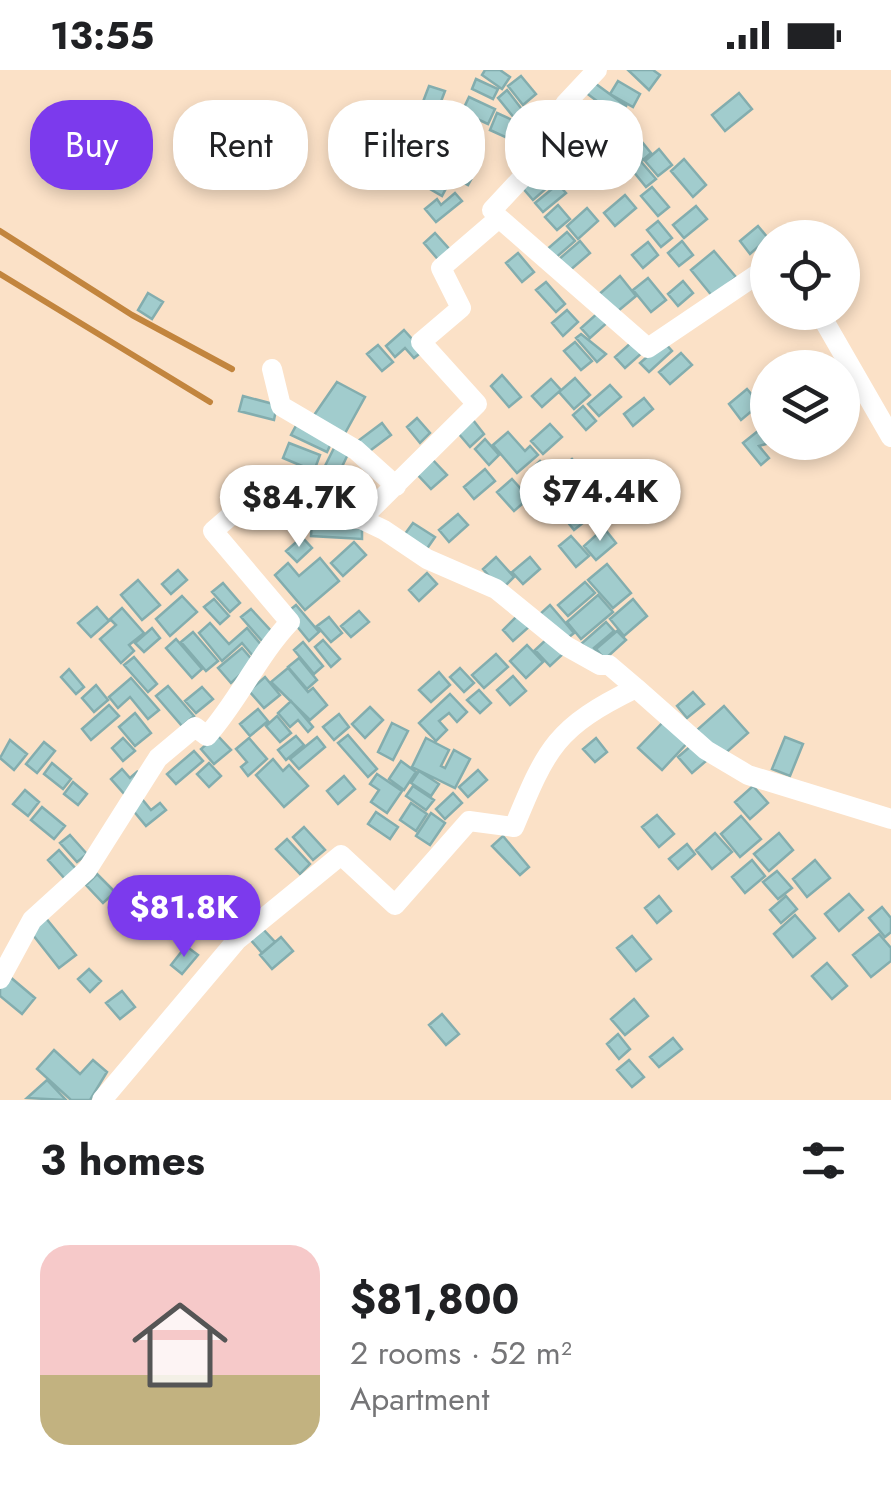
<!DOCTYPE html>
<meta charset="utf-8">
<style>
:root{--surface:#fff;--page:#f6f6f6;--text:#202124;--muted:#757577;--accent:#7c3aed}
body{margin:0;font-family:Jost,sans-serif;background:var(--page);color:var(--text);height:100vh;display:flex;flex-direction:column;font-size:38px;white-space:nowrap}
*{box-sizing:border-box;margin:0}
p{font-size:32px;color:var(--muted)}
.icon{flex:none;width:55px;height:55px;fill:none;stroke:currentColor;stroke-width:2;stroke-linecap:round;stroke-linejoin:round}
.map{position:relative;height:1030px;overflow:hidden}
.details{display:flex;flex-direction:column;background:var(--surface);flex:1}
.details>*{flex:none}
.top-card{position:absolute;left:30px;top:30px;width:832px;height:90px;display:flex;gap:20px}
.fabs{position:absolute;left:750px;top:150px;display:grid;gap:20px}
.fabs a{display:grid;place-items:center;width:110px;height:110px;border-radius:50%;background:var(--surface);box-shadow:0 5px 15px #0003;font-size:50px}
.price{position:absolute;translate:-50% -85px;padding:0 22px;border-radius:35px;background:#fff;color:#222;font-size:32px;line-height:65px;filter:drop-shadow(0 2px 5px #0008)}
.price::after{content:'';position:absolute;left:50%;top:60px;width:30px;height:22px;margin-left:-15px;background:inherit;clip-path:polygon(0 0,100% 0,50% 100%)}
.price.current{background:var(--accent);color:#fff}
ul{padding:0;list-style:none}
li{display:flex;align-items:center;gap:30px;height:250px;padding:0 40px}
li span{display:grid;place-items:center;flex:none;width:280px;height:200px;border-radius:30px;color:#555}
li>.icon{margin-inline-start:auto}
span .icon{width:120px;height:120px;fill:#fffc;stroke-width:1}
li b{font-size:42px}
h2{display:flex;justify-content:space-between;align-items:center;height:120px;padding:0 40px;font-size:42px}
.chip{padding:0 35px;border-radius:40px;background:var(--surface);box-shadow:0 5px 15px #0003;font-size:35px;line-height:90px}
.chip.current{background:var(--accent);color:#fff}
.status{display:flex;justify-content:space-between;align-items:center;height:70px;padding:0 50px;background:var(--surface);direction:ltr}
.status svg{height:28px;fill:currentColor}
.map>svg:first-child{display:block}
</style>
<div class="status"><b>13:55</b><svg viewBox="0 0 49 12"><path d="M0 12V9h3v3zM5 12V6h3v6zM10 12V3h3v9zM15 12V0h3v12zM26 1h20v11H26zM47 4h2v5h-2z"/></svg></div>
<div class="map">
<svg width="891" height="1030" viewBox="0 0 891 1030">
<rect width="100%" height="100%" fill="#fbe1c7"/>
<g fill="none" stroke-linecap="round" stroke-linejoin="round">
<path stroke="#c2853e" stroke-width="6" d="M 0,161 L 132,245 L 232,299
M 0,204 L 210,332"/>
</g>
<path fill="#a1cccd" stroke="#83adae" stroke-width="2.5" d="M 485,0 L 500,0 L 510,7 L 502,19 L 482,5 Z
M 628,0 L 653,0 L 660,5 L 649,20 Z
M 521,6 L 536,24 L 523,35 L 508,16 Z
M 476,9 L 498,19 L 493,29 L 472,19 Z
M 592,11 L 626,36 L 618,47 L 585,22 Z
M 618,11 L 640,24 L 633,37 L 610,24 Z
M 429,16 L 445,21 L 437,42 L 421,37 Z
M 507,20 L 524,42 L 515,49 L 498,28 Z
M 739,23 L 752,39 L 725,61 L 712,45 Z
M 469,27 L 495,39 L 488,54 L 462,42 Z
M 408,40 L 450,55 L 447,63 L 405,47 Z
M 454,40 L 479,54 L 473,63 L 448,50 Z
M 497,43 L 521,54 L 514,71 L 490,60 Z
M 609,44 L 627,65 L 617,74 L 599,52 Z
M 429,59 L 443,66 L 431,92 L 417,86 Z
M 634,62 L 651,83 L 643,90 L 626,69 Z
M 551,64 L 559,74 L 540,90 L 516,75 L 527,65 L 540,72 Z
M 444,73 L 481,91 L 468,115 L 432,96 Z
M 564,74 L 588,87 L 582,98 L 558,84 Z
M 659,79 L 672,95 L 658,106 L 645,91 Z
M 598,80 L 623,96 L 616,107 L 591,91 Z
M 637,87 L 656,109 L 646,117 L 628,95 Z
M 684,89 L 706,115 L 693,127 L 671,101 Z
M 427,96 L 451,109 L 442,126 L 418,112 Z
M 543,96 L 556,110 L 533,130 L 520,115 Z
M 558,114 L 566,123 L 543,142 L 535,133 Z
M 652,117 L 669,137 L 658,146 L 641,126 Z
M 455,123 L 462,131 L 436,152 L 425,139 L 437,129 L 441,135 Z
M 625,125 L 636,138 L 615,156 L 604,143 Z
M 558,135 L 570,149 L 557,160 L 545,147 Z
M 696,136 L 707,149 L 684,168 L 673,155 Z
M 587,138 L 598,151 L 578,169 L 567,156 Z
M 658,151 L 672,168 L 661,177 L 647,160 Z
M 758,156 L 768,168 L 750,184 L 740,171 Z
M 567,162 L 575,171 L 553,190 L 545,181 Z
M 435,163 L 452,182 L 441,193 L 424,173 Z
M 580,171 L 590,183 L 568,202 L 558,190 Z
M 682,171 L 693,185 L 679,196 L 668,183 Z
M 648,172 L 658,185 L 643,198 L 632,185 Z
M 714,181 L 736,207 L 713,227 L 691,200 Z
M 518,183 L 534,202 L 522,212 L 506,193 Z
M 620,206 L 636,226 L 612,246 L 596,227 Z
M 648,208 L 666,230 L 651,242 L 633,220 Z
M 683,211 L 693,223 L 678,236 L 668,224 Z
M 546,212 L 565,234 L 556,242 L 536,220 Z
M 148,223 L 163,232 L 152,249 L 138,240 Z
M 567,240 L 578,252 L 563,266 L 552,253 Z
M 600,241 L 609,251 L 590,268 L 581,258 Z
M 404,260 L 423,281 L 414,288 L 405,278 L 395,287 L 386,276 Z
M 581,264 L 606,284 L 597,292 L 576,268 Z
M 633,271 L 643,282 L 625,298 L 615,287 Z
M 575,272 L 592,291 L 581,300 L 564,281 Z
M 664,272 L 672,281 L 649,302 L 640,293 Z
M 378,275 L 393,292 L 382,301 L 367,284 Z
M 681,283 L 692,295 L 670,314 L 659,302 Z
M 502,305 L 521,327 L 509,337 L 491,316 Z
M 575,308 L 590,325 L 574,339 L 559,322 Z
M 551,309 L 561,320 L 542,337 L 532,326 Z
M 337,312 L 365,327 L 344,365 L 312,348 Z
M 610,315 L 621,327 L 599,346 L 588,334 Z
M 747,319 L 760,334 L 741,350 L 729,334 Z
M 243,326 L 277,335 L 274,350 L 239,341 Z
M 644,328 L 653,339 L 633,356 L 624,344 Z
M 583,336 L 596,351 L 586,360 L 573,345 Z
M 417,348 L 430,363 L 420,373 L 407,357 Z
M 473,350 L 484,364 L 470,377 L 458,363 Z
M 298,352 L 333,369 L 327,382 L 291,365 Z
M 382,353 L 391,365 L 367,383 L 358,371 Z
M 768,353 L 768,372 L 773,372 L 759,376 L 769,388 L 761,395 L 743,373 Z
M 550,354 L 562,367 L 543,384 L 531,371 Z
M 508,362 L 525,381 L 530,376 L 538,385 L 517,403 L 493,375 Z
M 485,369 L 499,385 L 489,395 L 475,379 Z
M 289,373 L 320,385 L 314,401 L 283,388 Z
M 336,374 L 350,380 L 338,405 L 324,398 Z
M 431,388 L 447,405 L 431,419 L 415,402 Z
M 572,389 L 584,403 L 570,416 L 558,401 Z
M 540,391 L 563,417 L 551,427 L 529,401 Z
M 485,399 L 495,411 L 474,429 L 464,417 Z
M 319,400 L 335,407 L 325,429 L 309,421 Z
M 593,400 L 605,414 L 585,432 L 573,418 Z
M 512,409 L 529,428 L 514,441 L 497,422 Z
M 566,418 L 578,432 L 564,445 L 552,431 Z
M 580,438 L 589,448 L 574,460 L 566,450 Z
M 458,444 L 468,455 L 449,472 L 439,460 Z
M 312,450 L 362,453 L 362,469 L 311,466 Z
M 413,453 L 435,467 L 424,483 L 402,468 Z
M 604,458 L 616,473 L 596,490 L 584,476 Z
M 571,466 L 589,486 L 576,497 L 559,476 Z
M 302,467 L 312,478 L 297,492 L 286,481 Z
M 354,472 L 366,485 L 343,506 L 331,493 Z
M 496,487 L 514,507 L 501,520 L 483,499 Z
M 530,487 L 540,499 L 523,514 L 512,502 Z
M 320,488 L 339,511 L 305,540 L 275,505 L 288,493 L 299,506 Z
M 607,494 L 631,523 L 613,538 L 588,510 Z
M 178,500 L 187,510 L 171,524 L 162,514 Z
M 427,503 L 437,514 L 419,531 L 409,520 Z
M 138,510 L 160,535 L 142,550 L 121,525 Z
M 585,512 L 595,523 L 568,546 L 558,535 Z
M 223,513 L 240,533 L 230,542 L 212,522 Z
M 598,525 L 613,542 L 581,569 L 567,552 Z
M 182,526 L 197,542 L 170,566 L 156,549 Z
M 214,529 L 229,546 L 220,554 L 204,537 Z
M 633,529 L 647,546 L 624,566 L 610,549 Z
M 296,535 L 319,562 L 309,571 L 286,543 Z
M 550,535 L 574,563 L 564,571 L 540,544 Z
M 97,537 L 109,551 L 91,567 L 78,553 Z
M 122,538 L 144,563 L 129,575 L 134,581 L 121,593 L 100,569 L 116,555 L 110,549 Z
M 251,539 L 273,563 L 263,572 L 241,547 Z
M 359,541 L 369,552 L 351,567 L 341,556 Z
M 519,544 L 530,556 L 513,571 L 503,560 Z
M 329,547 L 342,563 L 331,572 L 317,556 Z
M 606,552 L 614,561 L 594,578 L 600,586 L 581,574 Z
M 210,553 L 229,574 L 247,558 L 263,577 L 253,586 L 242,573 L 222,591 L 199,563 Z
M 152,558 L 160,568 L 144,582 L 135,573 Z
M 617,561 L 626,570 L 605,589 L 596,579 Z
M 193,562 L 218,591 L 206,601 L 181,572 Z
M 549,567 L 564,583 L 550,596 L 535,580 Z
M 176,569 L 202,599 L 192,608 L 166,578 Z
M 323,570 L 340,589 L 331,597 L 315,577 Z
M 303,572 L 323,596 L 314,604 L 294,580 Z
M 527,575 L 543,592 L 526,608 L 510,591 Z
M 242,578 L 254,592 L 231,613 L 218,598 Z
M 496,584 L 508,597 L 484,618 L 472,605 Z
M 134,587 L 157,614 L 148,622 L 124,595 Z
M 299,588 L 317,610 L 307,619 L 288,597 Z
M 288,598 L 308,622 L 313,618 L 327,635 L 310,650 L 271,612 Z
M 460,598 L 474,613 L 464,622 L 450,607 Z
M 69,599 L 84,617 L 76,624 L 61,607 Z
M 439,602 L 450,615 L 431,632 L 419,620 Z
M 513,606 L 526,621 L 510,635 L 497,620 Z
M 265,607 L 280,625 L 264,638 L 249,621 Z
M 131,608 L 159,640 L 148,649 L 130,627 L 118,638 L 109,627 Z
M 96,615 L 108,630 L 94,642 L 82,628 Z
M 168,616 L 194,646 L 182,656 L 156,626 Z
M 202,617 L 213,629 L 196,643 L 185,631 Z
M 479,620 L 491,633 L 480,643 L 467,630 Z
M 693,622 L 704,634 L 687,648 L 677,636 Z
M 450,624 L 467,642 L 457,652 L 449,643 L 439,651 L 447,660 L 436,671 L 419,653 Z
M 291,631 L 313,657 L 308,662 L 298,650 L 290,657 L 278,643 Z
M 109,635 L 119,646 L 91,670 L 82,659 Z
M 724,636 L 748,663 L 721,687 L 697,660 Z
M 370,637 L 383,650 L 365,668 L 352,654 Z
M 258,639 L 268,651 L 250,666 L 240,654 Z
M 135,643 L 151,663 L 135,676 L 119,657 Z
M 339,644 L 349,657 L 334,670 L 323,657 Z
M 277,646 L 291,663 L 280,672 L 266,656 Z
M 667,648 L 690,670 L 662,700 L 638,678 Z
M 392,653 L 408,661 L 393,690 L 378,682 Z
M 217,665 L 231,680 L 214,694 L 201,679 Z
M 348,665 L 377,699 L 368,707 L 338,673 Z
M 296,666 L 304,675 L 286,690 L 278,680 Z
M 317,667 L 325,677 L 299,699 L 290,689 Z
M 785,667 L 803,674 L 790,706 L 772,699 Z
M 123,668 L 135,681 L 123,691 L 112,678 Z
M 249,668 L 267,689 L 248,706 L 241,697 L 247,692 L 236,679 Z
M 426,668 L 449,680 L 441,696 L 445,698 L 454,680 L 470,689 L 455,718 L 412,697 Z
M 596,668 L 607,682 L 595,692 L 583,679 Z
M 10,670 L 27,684 L 14,700 L 0,688 Z
M 44,672 L 55,681 L 37,703 L 26,694 Z
M 692,675 L 706,691 L 692,703 L 678,687 Z
M 194,681 L 203,691 L 176,714 L 167,704 Z
M 273,689 L 283,701 L 289,695 L 308,716 L 284,737 L 256,705 Z
M 401,691 L 416,702 L 404,720 L 389,709 Z
M 52,693 L 71,709 L 63,719 L 44,704 Z
M 209,693 L 221,706 L 209,717 L 197,704 Z
M 122,699 L 130,708 L 138,701 L 126,726 L 111,709 Z
M 478,700 L 487,710 L 468,727 L 459,717 Z
M 419,701 L 439,714 L 431,726 L 411,713 Z
M 377,704 L 402,721 L 387,743 L 371,732 L 379,720 L 370,714 Z
M 344,706 L 355,719 L 338,734 L 327,721 Z
M 73,712 L 87,724 L 78,735 L 64,724 Z
M 413,716 L 434,730 L 426,740 L 406,726 Z
M 753,716 L 768,733 L 750,749 L 735,732 Z
M 25,720 L 39,732 L 28,746 L 13,734 Z
M 453,723 L 462,733 L 445,749 L 436,739 Z
M 142,729 L 151,740 L 160,733 L 166,740 L 146,756 L 131,738 Z
M 411,733 L 427,744 L 416,761 L 400,750 Z
M 42,737 L 65,756 L 54,769 L 31,750 Z
M 376,742 L 398,757 L 390,769 L 368,754 Z
M 431,743 L 445,753 L 430,775 L 416,766 Z
M 657,745 L 674,764 L 659,777 L 642,757 Z
M 741,746 L 761,769 L 740,787 L 721,764 Z
M 304,757 L 325,780 L 313,790 L 293,767 Z
M 715,763 L 732,782 L 712,799 L 696,780 Z
M 779,763 L 793,780 L 769,801 L 754,784 Z
M 70,765 L 87,784 L 77,792 L 60,773 Z
M 503,766 L 529,797 L 520,805 L 492,776 Z
M 287,769 L 310,794 L 300,804 L 276,779 Z
M 687,774 L 695,784 L 678,799 L 669,789 Z
M 59,780 L 76,799 L 65,809 L 48,790 Z
M 752,790 L 765,806 L 745,823 L 732,807 Z
M 815,790 L 830,808 L 807,827 L 793,809 Z
M 777,801 L 792,818 L 778,829 L 763,812 Z
M 97,804 L 115,822 L 103,833 L 86,815 Z
M 849,824 L 863,840 L 839,861 L 825,844 Z
M 659,826 L 671,841 L 657,853 L 645,838 Z
M 786,826 L 797,839 L 781,853 L 770,840 Z
M 882,837 L 891,848 L 891,862 L 885,867 L 869,848 Z
M 795,845 L 815,868 L 793,887 L 774,864 Z
M 45,847 L 76,885 L 59,898 L 29,860 Z
M 262,858 L 275,872 L 262,883 L 250,869 Z
M 879,864 L 891,878 L 891,891 L 871,907 L 853,885 Z
M 632,866 L 651,889 L 636,901 L 617,878 Z
M 281,867 L 293,881 L 272,899 L 260,885 Z
M 186,876 L 198,885 L 182,904 L 171,895 Z
M 827,893 L 847,916 L 832,929 L 812,906 Z
M 89,899 L 101,911 L 90,922 L 78,909 Z
M 9,906 L 35,928 L 22,944 L 0,926 L 0,917 Z
M 122,921 L 135,937 L 120,949 L 106,933 Z
M 634,929 L 648,946 L 625,965 L 611,949 Z
M 442,944 L 459,964 L 446,975 L 429,955 Z
M 618,964 L 630,979 L 619,989 L 607,974 Z
M 673,968 L 682,979 L 659,997 L 650,987 Z
M 54,980 L 80,1004 L 93,990 L 107,1002 L 90,1030 L 71,1030 L 37,999 Z
M 629,990 L 644,1007 L 632,1017 L 617,1000 Z
M 47,1010 L 66,1030 L 27,1028 Z"/>
<g fill="none" stroke-linecap="round" stroke-linejoin="round">
<path stroke="#fff" stroke-width="20" d="M 499,148 L 492,140 L 534,95 L 548,94 L 575,46 L 565,34 L 597,0
M 819,242 L 891,367
M 272,299 L 281,336 L 356,380 L 396,416
M 361,449 L 477,334 L 421,272 L 461,238 L 441,198 L 499,148 L 648,278 L 768,197
M 0,909 L 32,850 L 87,800 L 158,688 L 195,657 L 207,666 C 239,630 257,587 290,552 L 213,461 L 248,431 L 279,448 L 361,449 L 384,460 L 427,489 L 496,519 L 566,576 L 600,595 L 609,595 L 636,618
M 102,1030 L 237,870 L 341,785 L 395,835 L 469,751 L 514,757 C 547,677 556,657 636,618 L 706,680 L 748,705 L 891,749"/>
</g>
</svg>
<div class="fabs">
<a><svg class="icon" aria-label="locate" viewBox="0 0 24 24"><circle cx="12" cy="12" r="6"/><path d="M12 2v4M12 18v4M2 12h4M18 12h4"/></svg></a>
<a><svg class="icon" aria-label="layers" viewBox="0 0 24 24"><path d="M12 4l9 5-9 5-9-5zM3 14l9 5 9-5"/></svg></a>
</div>
<b class="price" style="left:600px;top:474px">$74.4K</b>
<b class="price" style="left:299px;top:480px">$84.7K</b>
<b class="price current" style="left:184px;top:890px">$81.8K</b>
<div class="top-card">
<a class="chip current">Buy</a>
<a class="chip">Rent</a>
<a class="chip">Filters</a>
<a class="chip">New</a>
</div>
</div>
<section class="details">
<h2>3 homes<svg class="icon" aria-label="filters" viewBox="0 0 24 24"><path d="M4 7h16M4 17h16"/><circle cx="9" cy="7" r="2"/><circle cx="15" cy="17" r="2"/></svg></h2>
<ul>
<li><span style="background:linear-gradient(#f6c9c9 65%,#c2b280 0)"><svg class="icon" aria-label="home" viewBox="0 0 24 24"><path d="M3 11l9-7 9 7M6 9v11h12V9"/></svg></span><div><b>$81,800</b><p>2 rooms · 52 m²</p><p>Apartment</p></div></li>
</ul>
</section>
